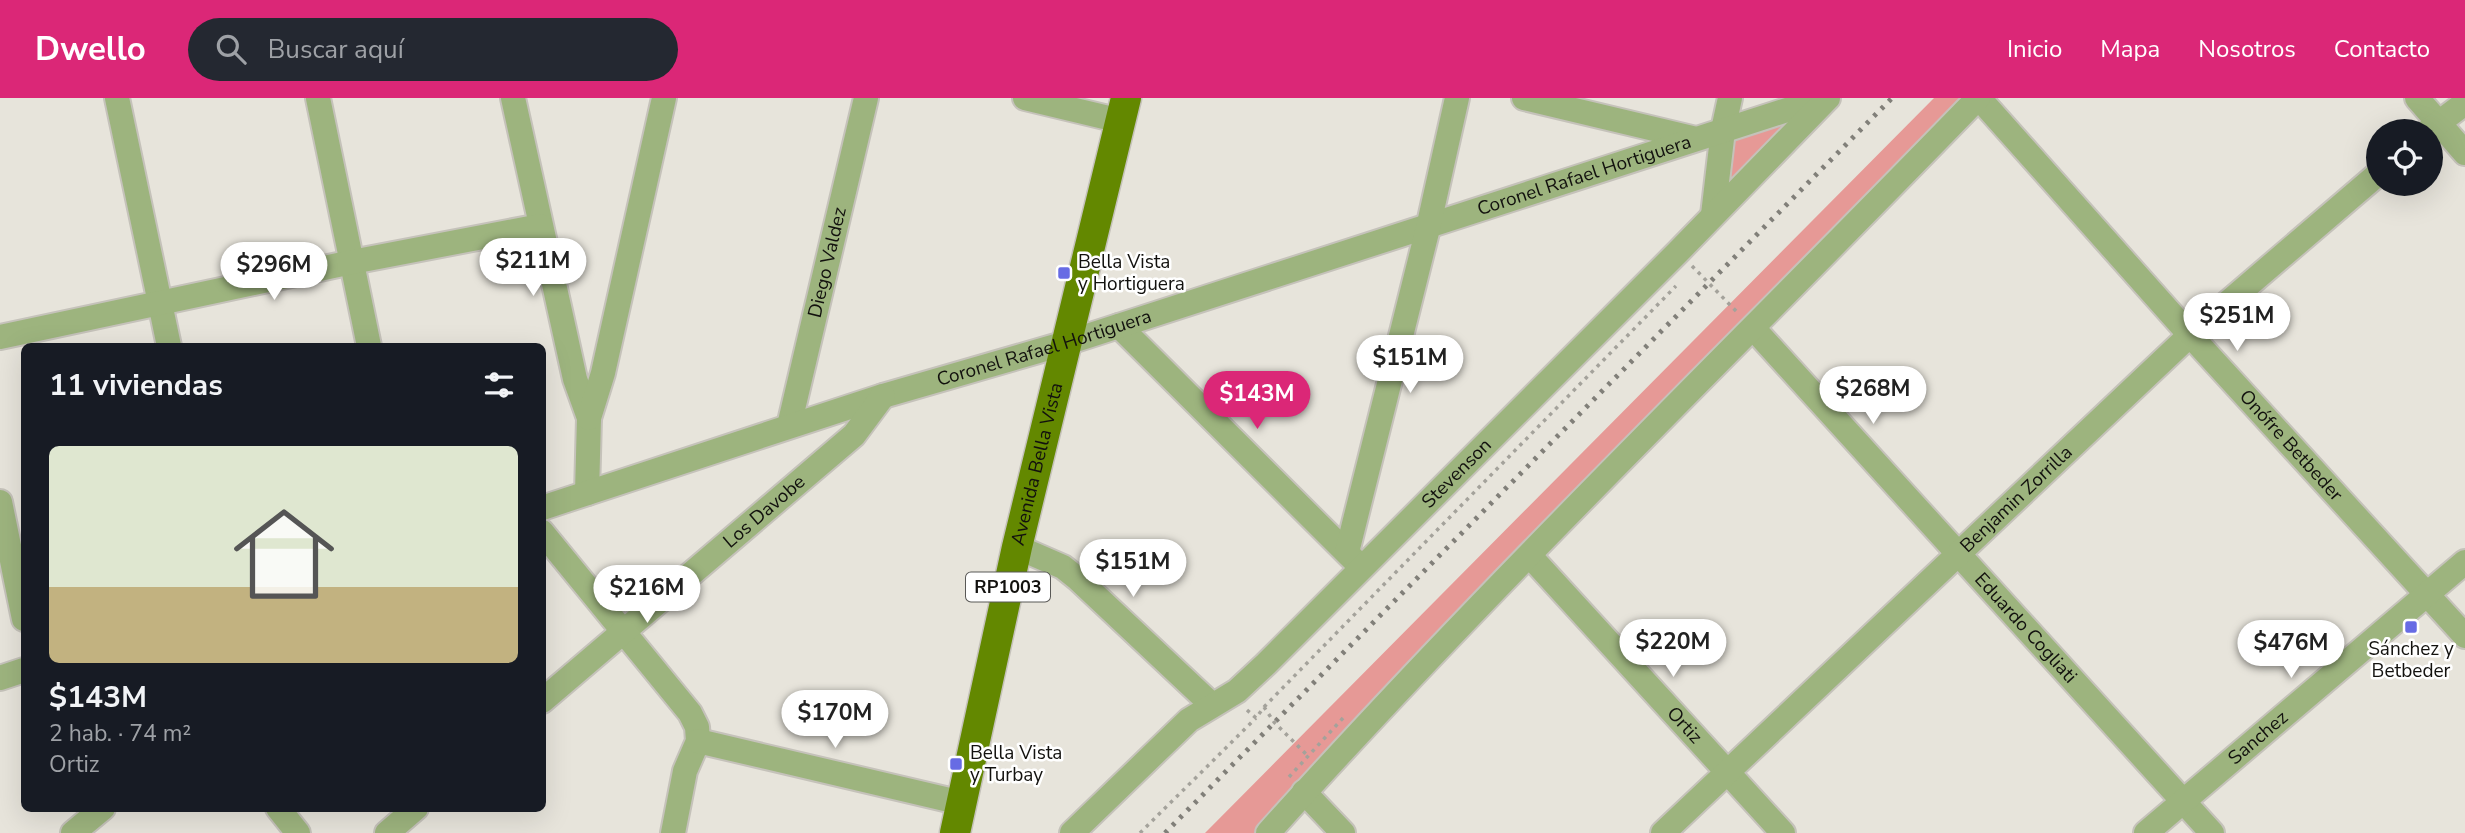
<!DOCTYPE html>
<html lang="es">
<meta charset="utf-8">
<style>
:root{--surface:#171b24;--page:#242831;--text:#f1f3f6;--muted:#9ea1a6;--accent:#db2777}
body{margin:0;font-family:"Nunito Sans",sans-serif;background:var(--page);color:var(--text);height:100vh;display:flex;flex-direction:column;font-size:26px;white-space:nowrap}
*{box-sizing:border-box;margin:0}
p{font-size:23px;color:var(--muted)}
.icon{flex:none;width:38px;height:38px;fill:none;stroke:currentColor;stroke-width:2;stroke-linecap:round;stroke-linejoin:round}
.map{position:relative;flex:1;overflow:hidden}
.side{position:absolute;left:21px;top:245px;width:525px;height:469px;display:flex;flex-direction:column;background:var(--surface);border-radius:10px;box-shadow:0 7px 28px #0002}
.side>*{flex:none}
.buttons{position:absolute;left:2366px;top:21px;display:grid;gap:14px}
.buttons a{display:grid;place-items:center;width:77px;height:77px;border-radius:50%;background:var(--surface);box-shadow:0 7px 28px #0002;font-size:35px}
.price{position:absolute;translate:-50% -60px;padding:0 16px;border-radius:24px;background:#fff;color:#222;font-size:23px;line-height:46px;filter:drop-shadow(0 2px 4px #0008)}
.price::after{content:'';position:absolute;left:50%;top:42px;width:21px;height:16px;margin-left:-10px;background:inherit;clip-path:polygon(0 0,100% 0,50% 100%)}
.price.active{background:var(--accent);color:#fff}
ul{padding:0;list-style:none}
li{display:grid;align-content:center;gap:14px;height:371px;padding:0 28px}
li span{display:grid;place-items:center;height:217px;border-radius:10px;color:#555}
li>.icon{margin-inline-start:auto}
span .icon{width:126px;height:126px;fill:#fffc;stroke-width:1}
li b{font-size:30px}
h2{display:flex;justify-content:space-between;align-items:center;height:84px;padding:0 28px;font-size:30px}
header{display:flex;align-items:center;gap:42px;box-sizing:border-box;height:98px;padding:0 35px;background:var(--accent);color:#fff}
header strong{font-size:33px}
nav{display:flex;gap:38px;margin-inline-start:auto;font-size:24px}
.search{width:490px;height:63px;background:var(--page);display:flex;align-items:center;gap:18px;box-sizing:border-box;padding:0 24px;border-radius:38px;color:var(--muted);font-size:26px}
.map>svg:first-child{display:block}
</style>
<header>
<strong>Dwello</strong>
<div class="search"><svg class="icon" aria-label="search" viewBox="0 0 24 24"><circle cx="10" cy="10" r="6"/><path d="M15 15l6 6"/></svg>Buscar aquí</div>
<nav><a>Inicio</a><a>Mapa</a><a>Nosotros</a><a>Contacto</a></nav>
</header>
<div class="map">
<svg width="2465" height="735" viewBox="0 0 2465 735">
<rect width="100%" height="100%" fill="#e7e4db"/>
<path fill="#e69996" d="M 1934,0 L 1970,0 L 1255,735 L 1205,735 Z
M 1792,24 L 1737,82 L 1728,77 L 1730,41 L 1738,35 Z"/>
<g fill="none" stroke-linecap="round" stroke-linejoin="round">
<g stroke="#c5c2ba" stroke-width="28">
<g id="minor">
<path d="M 117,0 L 169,248"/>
<path d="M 318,0 L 369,248"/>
<path d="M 513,0 L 575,281 L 589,320 L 587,395"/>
<path d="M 1025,0 L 1121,23"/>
<path d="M 1524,0 L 1692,40"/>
<path id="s1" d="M 1979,0 L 2190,237 L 2465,538"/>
<path d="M 2417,0 L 2465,55"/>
<path d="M 2428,33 L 2465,5"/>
<path d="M 1713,117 L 1723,32 L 1730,0"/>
<path d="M 1119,228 L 1356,464"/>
<path id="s2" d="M 1754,231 L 2212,735"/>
<path d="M 0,239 L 352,164 L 540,128"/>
<path d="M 589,320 L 603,275 L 664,0"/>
<path id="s3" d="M 789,328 L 866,0"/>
<path d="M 0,404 L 24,521"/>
<path id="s4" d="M 542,410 L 883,298 L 1066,245 L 1824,0"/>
<path d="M 542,434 L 690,615 L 697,629 L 698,643 L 685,673 L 673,735"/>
<path d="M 1017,449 L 1063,469 L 1078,481 L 1212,607"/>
<path d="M 1347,454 L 1428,130 L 1457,0"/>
<path id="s5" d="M 1530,458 L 1783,735"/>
<path d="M 0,580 L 24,572"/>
<path id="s6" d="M 542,603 L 854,337 L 883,298"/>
<path d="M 698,643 L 962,705"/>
<path d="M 1304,694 L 1343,735"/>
<path d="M 278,710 L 298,735"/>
<path d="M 73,735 L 103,710"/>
<path d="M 387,735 L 416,710"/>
<path id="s7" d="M 1072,735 L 1189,622 L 1237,593 L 1266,566 L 1678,154 L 1828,0"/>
<path d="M 1268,735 C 1495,482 1741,245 1978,0"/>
<path id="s8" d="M 1663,735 L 2190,237 L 2378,76"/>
<path id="s9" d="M 2146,735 L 2465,464"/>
</g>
</g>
<g stroke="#c5c2ba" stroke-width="33">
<g id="major">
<path id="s10" d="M 955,735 L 1017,449 L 1126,0"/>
</g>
</g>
<path stroke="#a4a29b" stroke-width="3.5" stroke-dasharray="3.5 5" stroke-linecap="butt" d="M 1692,168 L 1738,215
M 1264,609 L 1676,188
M 1247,612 L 1256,620 L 1264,609 L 1274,624 L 1307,657
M 1289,679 L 1343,620
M 1140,735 L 1256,620"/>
<use href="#minor" stroke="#9db47e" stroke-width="24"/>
<use href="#major" stroke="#638800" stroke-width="30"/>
<path stroke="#817f79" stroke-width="5" stroke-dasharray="3.5 7" stroke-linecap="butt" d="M 1165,735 L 1892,0"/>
</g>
<g fill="#676be4" stroke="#fff" stroke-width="2.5">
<rect x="1057" y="168" width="14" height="14" rx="3.5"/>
<rect x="2404" y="522" width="14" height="14" rx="3.5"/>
<rect x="949" y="659" width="14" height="14" rx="3.5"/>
</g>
<g text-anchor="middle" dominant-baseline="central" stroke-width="5" stroke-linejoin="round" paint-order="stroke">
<rect fill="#fff" stroke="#595856" stroke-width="2" x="966" y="474.5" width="84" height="29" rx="5"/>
<g font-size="18" font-weight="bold" fill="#12110e">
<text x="1008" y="489">RP1003</text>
</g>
<g font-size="19" fill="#12110e" stroke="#fff">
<text stroke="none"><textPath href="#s4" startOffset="1094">Coronel Rafael Hortiguera</textPath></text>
<text stroke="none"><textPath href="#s3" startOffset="168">Diego Valdez</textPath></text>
<text stroke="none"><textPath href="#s4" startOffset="527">Coronel Rafael Hortiguera</textPath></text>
<text stroke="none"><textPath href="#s1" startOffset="467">Onófre Betbeder</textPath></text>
<text stroke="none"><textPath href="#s10" startOffset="378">Avenida Bella Vista</textPath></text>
<text stroke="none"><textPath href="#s7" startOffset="528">Stevenson</textPath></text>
<text stroke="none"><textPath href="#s8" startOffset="486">Benjamin Zorrilla</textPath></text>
<text stroke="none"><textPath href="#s6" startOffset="292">Los Davobe</textPath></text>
<text stroke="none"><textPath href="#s2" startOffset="404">Eduardo Cogliati</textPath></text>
<text stroke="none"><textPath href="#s5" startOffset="229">Ortiz</textPath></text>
<text stroke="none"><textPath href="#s9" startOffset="147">Sanchez</textPath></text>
</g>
<g font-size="19" fill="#12110e" stroke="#fff" text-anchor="start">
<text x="1078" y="164">Bella Vista<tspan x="1078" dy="22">y Hortiguera</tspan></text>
<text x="2411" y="551" text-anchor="middle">Sánchez y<tspan x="2411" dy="22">Betbeder</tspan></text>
<text x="970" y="655">Bella Vista<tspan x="970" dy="22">y Turbay</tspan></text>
</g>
</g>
</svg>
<div class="buttons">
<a><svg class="icon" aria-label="locate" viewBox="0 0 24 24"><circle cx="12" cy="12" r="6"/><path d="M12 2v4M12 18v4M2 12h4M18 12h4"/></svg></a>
</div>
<b class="price" style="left:533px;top:200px">$211M</b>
<b class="price" style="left:274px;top:204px">$296M</b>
<b class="price" style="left:2237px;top:255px">$251M</b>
<b class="price" style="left:1410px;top:297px">$151M</b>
<b class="price" style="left:1873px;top:328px">$268M</b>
<b class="price active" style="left:1257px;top:333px">$143M</b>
<b class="price" style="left:1133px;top:501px">$151M</b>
<b class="price" style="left:647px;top:527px">$216M</b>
<b class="price" style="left:1673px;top:581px">$220M</b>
<b class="price" style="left:2291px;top:582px">$476M</b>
<b class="price" style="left:835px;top:652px">$170M</b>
<section class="side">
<h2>11 viviendas<svg class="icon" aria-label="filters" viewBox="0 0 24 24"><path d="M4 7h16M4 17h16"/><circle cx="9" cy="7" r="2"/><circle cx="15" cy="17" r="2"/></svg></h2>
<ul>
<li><span style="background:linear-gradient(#dfe7d0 65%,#c2b280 0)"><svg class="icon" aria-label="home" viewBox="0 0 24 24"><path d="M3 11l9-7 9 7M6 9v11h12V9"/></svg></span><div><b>$143M</b><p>2 hab. · 74 m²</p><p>Ortiz</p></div></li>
</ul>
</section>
</div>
